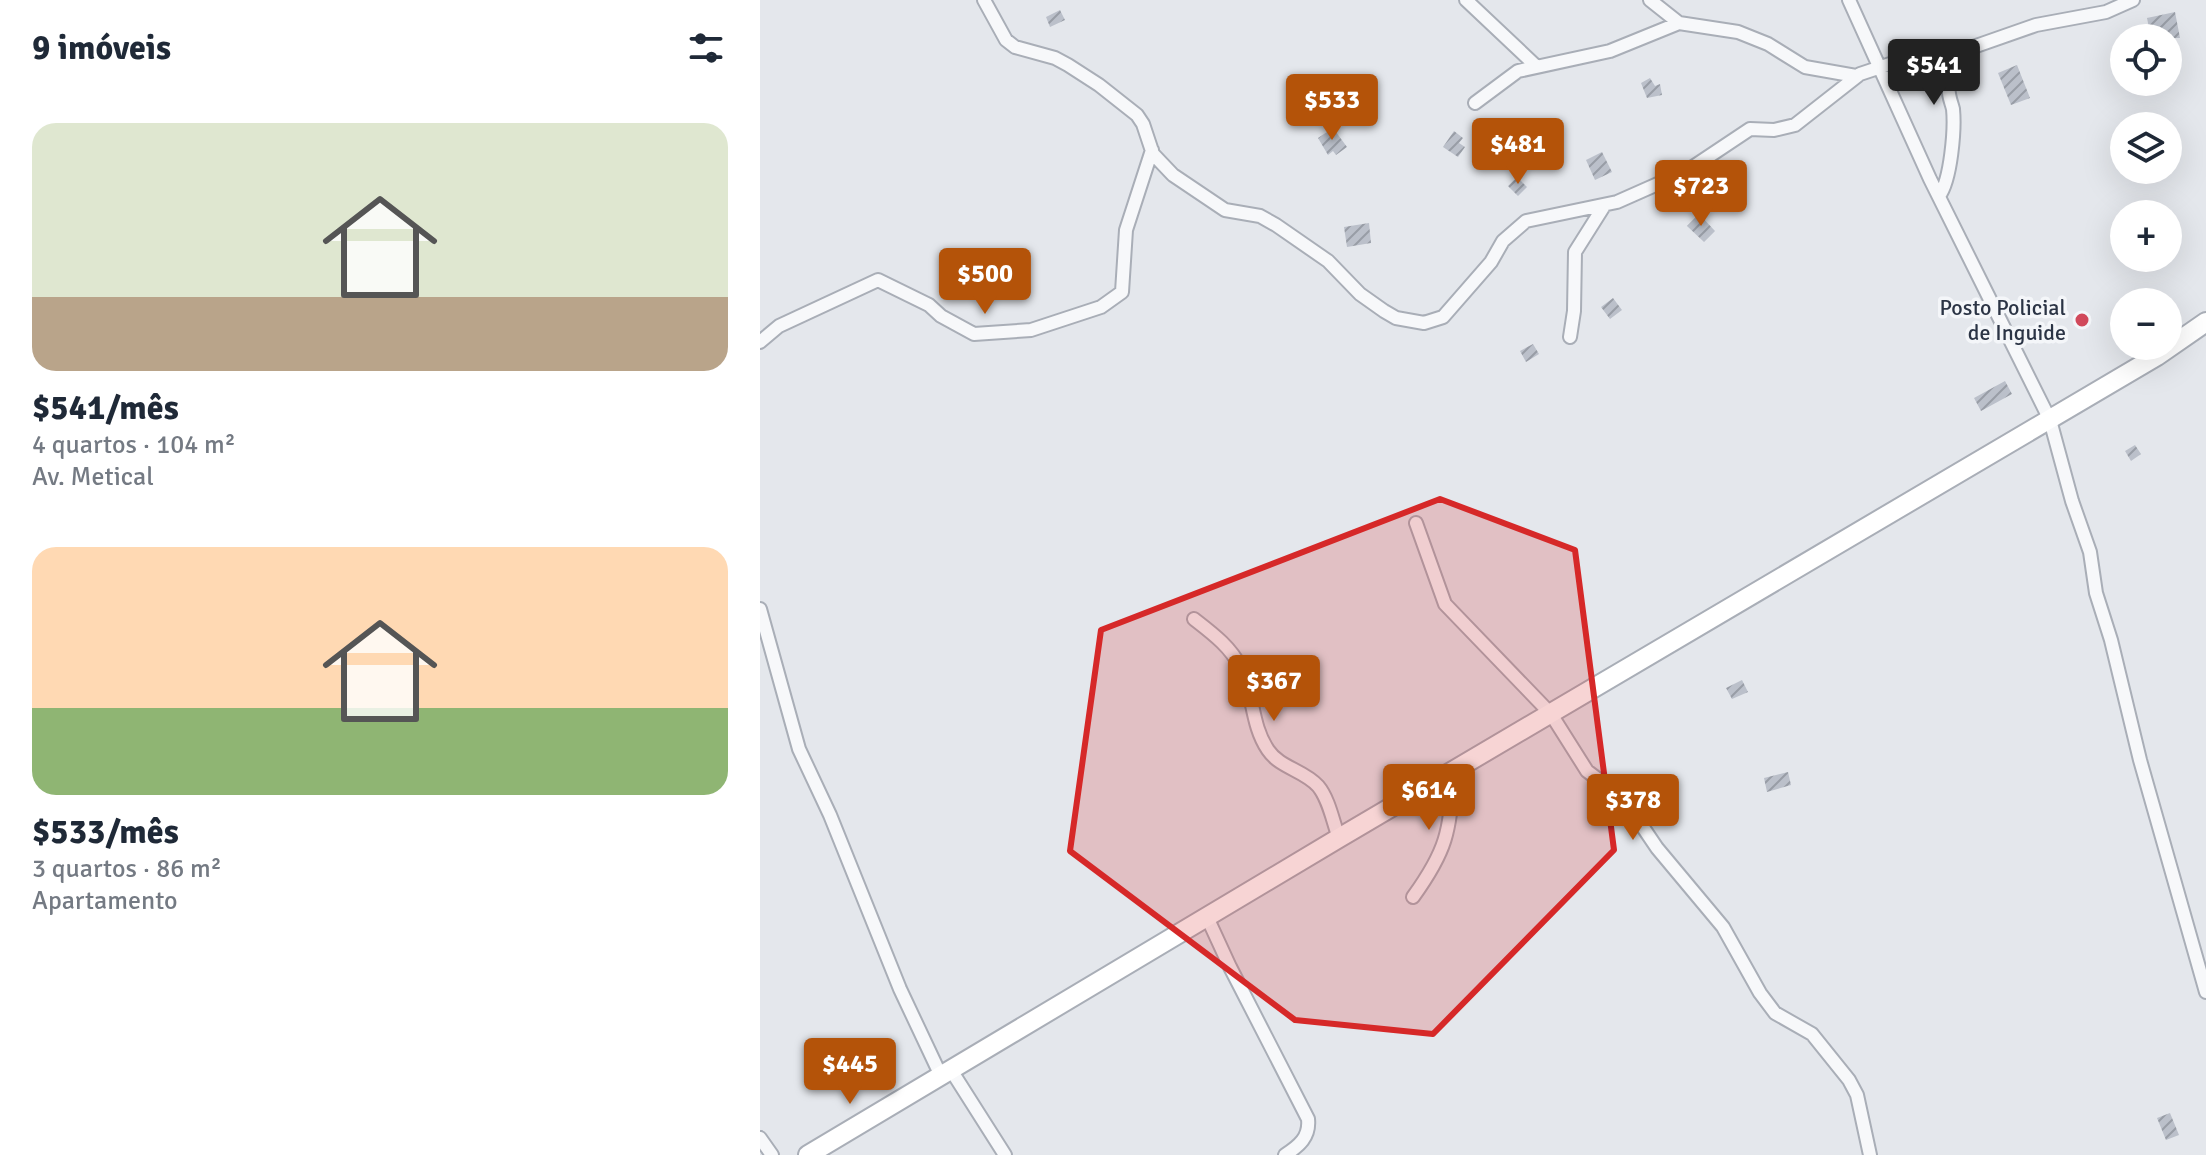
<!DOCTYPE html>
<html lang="pt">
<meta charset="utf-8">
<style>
:root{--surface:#fff;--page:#f6f6f7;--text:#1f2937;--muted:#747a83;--accent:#b45309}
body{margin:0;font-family:Signika,sans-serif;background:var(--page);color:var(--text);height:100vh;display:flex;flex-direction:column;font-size:30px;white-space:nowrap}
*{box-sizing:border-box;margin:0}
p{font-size:26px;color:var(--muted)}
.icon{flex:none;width:44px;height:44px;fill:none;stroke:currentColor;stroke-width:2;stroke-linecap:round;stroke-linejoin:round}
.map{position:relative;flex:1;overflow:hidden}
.sheet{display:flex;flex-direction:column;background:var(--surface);width:760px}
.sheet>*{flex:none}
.controls{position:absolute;left:1350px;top:24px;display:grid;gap:16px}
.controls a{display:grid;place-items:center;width:72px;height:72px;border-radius:50%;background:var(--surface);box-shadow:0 8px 32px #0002;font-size:40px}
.price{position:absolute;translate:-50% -68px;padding:0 18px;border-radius:8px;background:var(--accent);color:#fff;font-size:26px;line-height:52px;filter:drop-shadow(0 2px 4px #0008)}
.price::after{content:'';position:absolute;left:50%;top:48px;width:24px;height:18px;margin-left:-12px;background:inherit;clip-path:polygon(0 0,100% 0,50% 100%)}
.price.current{background:#222;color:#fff}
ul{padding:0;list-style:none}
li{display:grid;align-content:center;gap:16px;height:424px;padding:0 32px}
li span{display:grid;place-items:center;height:248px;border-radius:24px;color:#555}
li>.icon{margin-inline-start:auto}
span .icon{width:144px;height:144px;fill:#fffc;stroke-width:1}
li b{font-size:34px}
h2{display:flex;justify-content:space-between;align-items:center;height:96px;padding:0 32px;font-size:34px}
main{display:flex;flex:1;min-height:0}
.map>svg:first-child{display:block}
</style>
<main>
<section class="sheet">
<h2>9 imóveis<svg class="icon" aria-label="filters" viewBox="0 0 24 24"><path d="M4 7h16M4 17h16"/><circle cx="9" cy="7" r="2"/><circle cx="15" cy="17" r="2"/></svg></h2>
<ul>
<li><span style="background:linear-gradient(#dfe7d0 70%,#b9a48a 0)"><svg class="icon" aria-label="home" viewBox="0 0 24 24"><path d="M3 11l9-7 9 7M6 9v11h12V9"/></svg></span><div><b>$541/mês</b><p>4 quartos · 104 m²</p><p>Av. Metical</p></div></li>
<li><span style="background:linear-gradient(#ffd9b3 65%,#8fb573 0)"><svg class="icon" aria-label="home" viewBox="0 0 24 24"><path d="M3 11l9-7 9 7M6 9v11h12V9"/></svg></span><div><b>$533/mês</b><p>3 quartos · 86 m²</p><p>Apartamento</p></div></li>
</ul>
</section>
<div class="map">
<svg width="1446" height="1155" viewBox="0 0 1446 1155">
<defs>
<pattern id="building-hatch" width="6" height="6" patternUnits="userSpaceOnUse" patternTransform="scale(2)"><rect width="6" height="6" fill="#bbc0ca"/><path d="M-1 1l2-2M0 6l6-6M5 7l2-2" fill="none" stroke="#989da6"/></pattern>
</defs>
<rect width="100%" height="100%" fill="#e4e7ec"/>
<path fill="url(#building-hatch)" d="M 300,10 L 305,20 L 290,27 L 286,17 Z
M 1415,12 L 1420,38 L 1391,38 L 1387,18 Z
M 1257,65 L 1270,98 L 1251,105 L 1238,73 Z
M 890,78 L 895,86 L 900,84 L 902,95 L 887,98 L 881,83 Z
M 573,128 L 587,147 L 576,155 L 573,151 L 568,155 L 558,138 Z
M 694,131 L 703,138 L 699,143 L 705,147 L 698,157 L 683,147 Z
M 842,152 L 852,172 L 835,180 L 826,160 Z
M 757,177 L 767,187 L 758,196 L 748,186 Z
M 939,214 L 955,231 L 944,242 L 927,226 Z
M 609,223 L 611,243 L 587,247 L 584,227 Z
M 853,298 L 862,310 L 850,319 L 841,307 Z
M 773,344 L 779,354 L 766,362 L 760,351 Z
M 1245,381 L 1252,394 L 1221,411 L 1214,398 Z
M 1375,445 L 1381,454 L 1371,461 L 1365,451 Z
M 982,680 L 988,692 L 972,699 L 966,688 Z
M 1028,772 L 1031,785 L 1007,792 L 1004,778 Z
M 1410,1113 L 1419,1135 L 1406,1140 L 1397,1118 Z"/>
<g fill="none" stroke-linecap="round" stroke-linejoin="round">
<g stroke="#a9aeb7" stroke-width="16">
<path id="street" d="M 224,0 L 246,40 L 255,47 L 295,58 L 308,65 L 339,85 L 377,115 L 383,124 L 393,154 L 413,175 L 465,210 L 500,216 L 516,225 L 568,261 L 600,294 L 624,311 L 636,318 L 664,323 L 683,317 L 731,262 L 743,241 L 766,221 L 857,202 L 927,171 L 990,129 L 1014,130 L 1035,125 L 1100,74 L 1163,53 L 1196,53 L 1276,25 L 1346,12 L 1373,0
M 706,0 L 776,66
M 890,0 L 919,23 L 978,32 L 1008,44 L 1045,67 L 1096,76
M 1089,0 L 1170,179 L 1290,420 L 1312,501 L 1330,552 L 1336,593 L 1351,640 L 1380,760 L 1446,992
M 715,103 L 758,71 L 850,51 L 919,23
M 1179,196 C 1191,180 1195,129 1193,109 C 1191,101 1187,93 1189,84 C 1192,71 1206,58 1213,47
M 810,337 L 814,311 L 815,252 L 844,206
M 0,342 L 19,326 L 118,280 L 169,305 L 181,316 L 214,334 L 271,330 L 341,307 L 362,292 L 366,230 L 392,150
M 656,523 L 685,604 L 791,714 L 827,771 L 855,792 L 874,814 L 897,848 L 963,927 L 1000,993 L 1015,1013 L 1052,1034 L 1089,1080 L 1097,1095 L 1110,1155
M 0,609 L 39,749 L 70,815 L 140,989 L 181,1076
M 434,619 C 452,633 471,647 481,668 C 494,695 491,725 508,750 C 520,768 544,770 558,786 C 569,799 573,822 579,838
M 653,897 C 689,847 689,831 694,772
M 447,917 L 470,967 L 548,1119 C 550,1137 539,1146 525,1155
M 191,1070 L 245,1155
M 0,1138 L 12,1155"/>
</g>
<g stroke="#a9aeb7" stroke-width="22">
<path id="secondary" d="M 48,1155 L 579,838 L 1397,356 L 1446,322"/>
</g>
<use href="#street" stroke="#f7f8fa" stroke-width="12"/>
<use href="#secondary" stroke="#fff" stroke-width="18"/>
</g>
<path fill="#d62828" fill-opacity="0.2" stroke="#d62828" stroke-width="6" stroke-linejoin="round" d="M 680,499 L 815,550 L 854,850 L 673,1034 L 535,1020 L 310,851 L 341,630 Z"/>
<circle fill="#d1495b" stroke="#f4f6f9" stroke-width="3" cx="1322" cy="320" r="8"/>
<g text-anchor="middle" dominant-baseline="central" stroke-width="7" stroke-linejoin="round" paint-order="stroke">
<g font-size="22" fill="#2b3445" stroke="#f4f6f9" text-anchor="end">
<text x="1306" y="307">Posto Policial<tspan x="1306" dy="25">de Inguide</tspan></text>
</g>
</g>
</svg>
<div class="controls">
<a><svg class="icon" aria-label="locate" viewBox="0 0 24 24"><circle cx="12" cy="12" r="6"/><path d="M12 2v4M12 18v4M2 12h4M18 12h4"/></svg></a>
<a><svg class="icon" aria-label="layers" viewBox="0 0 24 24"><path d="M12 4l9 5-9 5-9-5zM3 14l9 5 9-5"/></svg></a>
<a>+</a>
<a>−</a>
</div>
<b class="price current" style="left:1174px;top:107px">$541</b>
<b class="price" style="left:572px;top:142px">$533</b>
<b class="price" style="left:758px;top:186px">$481</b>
<b class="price" style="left:941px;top:228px">$723</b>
<b class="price" style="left:225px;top:316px">$500</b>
<b class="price" style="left:514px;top:723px">$367</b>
<b class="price" style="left:669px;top:832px">$614</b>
<b class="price" style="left:873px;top:842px">$378</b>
<b class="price" style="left:90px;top:1106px">$445</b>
</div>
</main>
